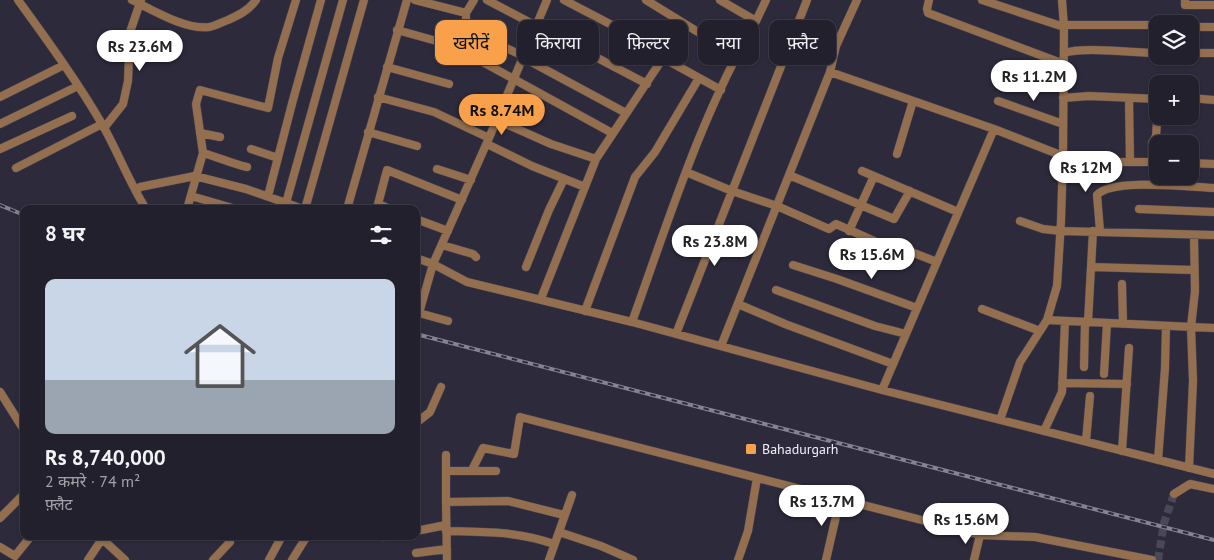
<!DOCTYPE html>
<html lang="hi">
<meta charset="utf-8">
<style>
:root{--surface:#22202c;--page:#2e2d38;--text:#f1f3f6;--muted:#a2a3a9;--line:#3f3e48;--accent:#f8a14a}
body{margin:0;font-family:"PT Sans","Noto Sans Devanagari",sans-serif;background:var(--page);color:var(--text);height:100vh;display:flex;flex-direction:column;font-size:19px;white-space:nowrap}
*{box-sizing:border-box;margin:0}
p{font-size:16px;color:var(--muted)}
.icon{flex:none;width:28px;height:28px;fill:none;stroke:currentColor;stroke-width:2;stroke-linecap:round;stroke-linejoin:round}
.map{position:relative;flex:1;overflow:hidden}
.panel{position:absolute;left:20px;top:205px;width:400px;height:335px;display:flex;flex-direction:column;background:var(--surface);border-radius:10px;box-shadow:0 1px 4px #0004,0 0 0 1px var(--line)}
.panel>*{flex:none}
.hud{position:absolute;left:435px;top:20px;width:475px;height:45px;display:flex;gap:10px}
.fabs{position:absolute;left:1149px;top:15px;display:grid;gap:10px}
.fabs a{display:grid;place-items:center;width:50px;height:50px;border-radius:10px;background:var(--surface);box-shadow:0 1px 4px #0004,0 0 0 1px var(--line);font-size:25px}
.price{position:absolute;translate:-50% -42px;padding:0 11px;border-radius:18px;background:#fff;color:#222;font-size:16px;line-height:32px;filter:drop-shadow(0 1px 2px #0008)}
.price::after{content:'';position:absolute;left:50%;top:30px;width:15px;height:11px;margin-left:-8px;background:inherit;clip-path:polygon(0 0,100% 0,50% 100%)}
.price.current{background:var(--accent);color:#111}
ul{padding:0;list-style:none}
li{display:grid;align-content:center;gap:10px;height:265px;padding:0 25px}
li+li{border-top:1px solid var(--line)}
li span{display:grid;place-items:center;height:155px;border-radius:10px;color:#555}
li>.icon{margin-inline-start:auto}
span .icon{width:90px;height:90px;fill:#fffc;stroke-width:1}
li b{font-size:21px}
h2{display:flex;justify-content:space-between;align-items:center;height:60px;padding:0 25px;font-size:21px}
.chip{padding:0 18px;border-radius:10px;background:var(--surface);box-shadow:0 1px 4px #0004,0 0 0 1px var(--line);font-size:18px;line-height:45px}
.chip.current{background:var(--accent);color:#111}
.map>svg:first-child{display:block}
</style>
<div class="map">
<svg width="1214" height="560" viewBox="0 0 1214 560">
<rect width="100%" height="100%" fill="#2d2b3b"/>
<g fill="none" stroke-linecap="round" stroke-linejoin="round">
<path stroke="#4a4858" stroke-width="8" stroke-dasharray="8 4" stroke-linecap="butt" d="M 1158,560 L 1164,523 L 1174,494"/>
<g stroke="#484656" stroke-width="9">
<path id="street" d="M 18,0 C 47,40 77,81 102,124 C 118,152 129,182 146,209
M 132,0 C 153,10 185,30 209,27 C 215,26 222,22 228,20 C 239,15 249,10 256,0
M 415,0 L 466,13 L 474,0
M 487,0 L 647,84
M 564,0 L 629,34 L 663,58 L 721,90
M 646,0 L 737,56
M 929,0 L 927,9 L 928,13 L 1064,64
M 982,0 L 1064,27
M 1185,0 L 1185,5 L 1214,5
M 756,21 L 766,0
M 1064,25 L 1158,25
M 1190,27 L 1214,27
M 397,30 L 469,50 L 470,55 L 612,133
M 481,36 L 523,56
M 455,46 L 466,23 L 466,13
M 1064,53 C 1084,46 1134,53 1158,53
M 1190,53 L 1214,53
M 522,57 L 626,113
M 387,67 L 449,84
M 830,72 L 994,129 L 1063,156
M 0,97 L 64,65
M 378,97 L 434,112 L 489,138 L 547,0
M 1063,98 L 1089,96 L 1158,99
M 1129,98 L 1130,162
M 1190,98 L 1214,100
M 998,101 L 1063,124
M 497,120 L 551,144 L 596,159
M 0,124 L 78,86
M 104,128 L 123,104 L 128,81 L 130,32 L 141,0
M 368,132 L 417,146
M 200,133 L 220,137
M 487,144 L 532,166 L 585,187
M 0,149 L 72,116
M 251,149 L 278,158
M 203,153 C 218,157 232,164 247,167
M 897,154 L 913,101
M 1152,163 L 1152,143 L 1156,136 L 1158,109
M 1190,163 L 1214,164
M 16,168 L 102,124
M 437,169 L 471,180
M 1063,169 L 1103,169 L 1121,162 L 1158,162
M 862,171 L 958,212
M 686,172 L 732,191 L 777,206 L 829,229 L 836,224 L 899,252 L 901,248 L 937,262
M 789,175 L 894,219 L 910,191
M 136,191 L 140,187 L 195,176 L 246,189 L 303,209
M 191,196 L 236,209
M 268,196 L 293,100 L 321,0
M 286,203 L 343,0
M 187,209 L 203,153 L 196,104 L 200,90 L 268,108 L 278,58 L 296,0
M 305,209 L 364,0
M 347,209 L 407,0
M 390,209 L 378,204 L 387,170 L 462,200
M 1139,209 L 1214,212
M 416,219 L 448,231
M 1020,221 L 1043,229 L 1061,231 L 1214,235
M 849,231 L 874,176
M 1093,231 L 1091,267 L 1194,270
M 1100,231 L 1097,195 C 1112,178 1190,187 1214,188
M 442,245 L 473,254 L 476,257
M 416,258 L 433,264 L 467,282 L 632,322 L 882,390 L 1214,474
M 793,265 L 837,279 L 917,308
M 526,267 L 549,210 L 564,179
M 1122,284 L 1123,324
M 776,290 L 875,326 L 906,334
M 542,296 L 596,159 L 663,58
M 738,304 L 785,324 L 893,364
M 982,309 L 1040,331
M 585,311 L 635,177 L 655,152 L 699,78
M 416,312 L 419,313 L 433,264 L 489,138
M 419,313 L 448,321
M 1047,320 L 1214,328
M 632,322 C 668,222 702,112 756,21 L 720,0
M 1088,322 L 1091,267
M 676,334 L 807,0
M 721,346 L 830,72 L 836,46 L 857,0
M 1084,367 L 1085,322
M 1104,374 L 1107,323
M 1062,383 L 1127,384
M 882,390 L 994,129
M 0,392 L 24,430
M 1000,420 L 1020,362 L 1047,320 L 1057,286 L 1061,221 L 1063,156 L 1064,27 L 1062,0
M 416,423 L 430,412 L 441,387
M 1044,431 L 1062,392 L 1065,321
M 1086,441 L 1090,396
M 1122,451 L 1129,348
M 1158,460 L 1165,368 L 1166,326
M 1189,468 L 1193,381 L 1191,327 L 1195,291 L 1194,235
M 472,470 L 483,448 L 514,454 L 520,417 L 980,535 L 1035,537 L 1152,560
M 447,471 L 496,471
M 1174,494 L 1190,484 L 1214,489
M 446,502 L 446,455
M 0,518 L 24,494
M 416,531 L 446,525
M 446,531 C 486,532 516,531 554,544
M 559,532 L 601,546 L 633,560
M 99,536 L 125,560
M 384,537 L 386,536
M 0,547 L 15,556 L 31,536
M 416,553 L 447,549
M 88,560 L 102,539
M 213,560 L 230,542 L 226,536
M 269,560 L 282,536
M 292,560 L 307,536
M 447,560 L 446,502 L 508,501 L 564,515
M 549,560 L 572,495
M 738,560 L 748,531 L 757,478
M 826,560 L 840,499
M 974,560 L 980,535"/>
</g>
<use href="#street" stroke="#936f4f" stroke-width="8"/>
<g stroke="#848391" stroke-width="4">
<path id="rail" d="M 0,205 L 24,215
M 416,334 L 1214,540"/>
</g>
<use href="#rail" stroke="#2d2b3b" stroke-width="2" stroke-dasharray="5.5" stroke-linecap="butt"/>
</g>
<rect fill="#f8a14a" stroke="#2d2b3b" stroke-width="2" x="745" y="443" width="12" height="12" rx="2.5"/>
<g text-anchor="middle" dominant-baseline="central" stroke-width="4.5" stroke-linejoin="round" paint-order="stroke">
<g font-size="14" fill="#efeef9" stroke="#2d2b3b" text-anchor="start">
<text x="762" y="449">Bahadurgarh</text>
</g>
</g>
</svg>
<div class="fabs">
<a><svg class="icon" aria-label="layers" viewBox="0 0 24 24"><path d="M12 4l9 5-9 5-9-5zM3 14l9 5 9-5"/></svg></a>
<a>+</a>
<a>−</a>
</div>
<b class="price" style="left:140px;top:72px">Rs 23.6M</b>
<b class="price" style="left:1034px;top:102px">Rs 11.2M</b>
<b class="price current" style="left:502px;top:136px">Rs 8.74M</b>
<b class="price" style="left:1086px;top:193px">Rs 12M</b>
<b class="price" style="left:715px;top:267px">Rs 23.8M</b>
<b class="price" style="left:872px;top:280px">Rs 15.6M</b>
<b class="price" style="left:822px;top:527px">Rs 13.7M</b>
<b class="price" style="left:966px;top:545px">Rs 15.6M</b>
<div class="hud">
<a class="chip current">खरीदें</a>
<a class="chip">किराया</a>
<a class="chip">फ़िल्टर</a>
<a class="chip">नया</a>
<a class="chip">फ़्लैट</a>
</div>
<section class="panel">
<h2>8 घर<svg class="icon" aria-label="filters" viewBox="0 0 24 24"><path d="M4 7h16M4 17h16"/><circle cx="9" cy="7" r="2"/><circle cx="15" cy="17" r="2"/></svg></h2>
<ul>
<li><span style="background:linear-gradient(#c9d6e8 65%,#9aa5b1 0)"><svg class="icon" aria-label="home" viewBox="0 0 24 24"><path d="M3 11l9-7 9 7M6 9v11h12V9"/></svg></span><div><b>Rs 8,740,000</b><p>2 कमरे · 74 m²</p><p>फ़्लैट</p></div></li>
</ul>
</section>
</div>
